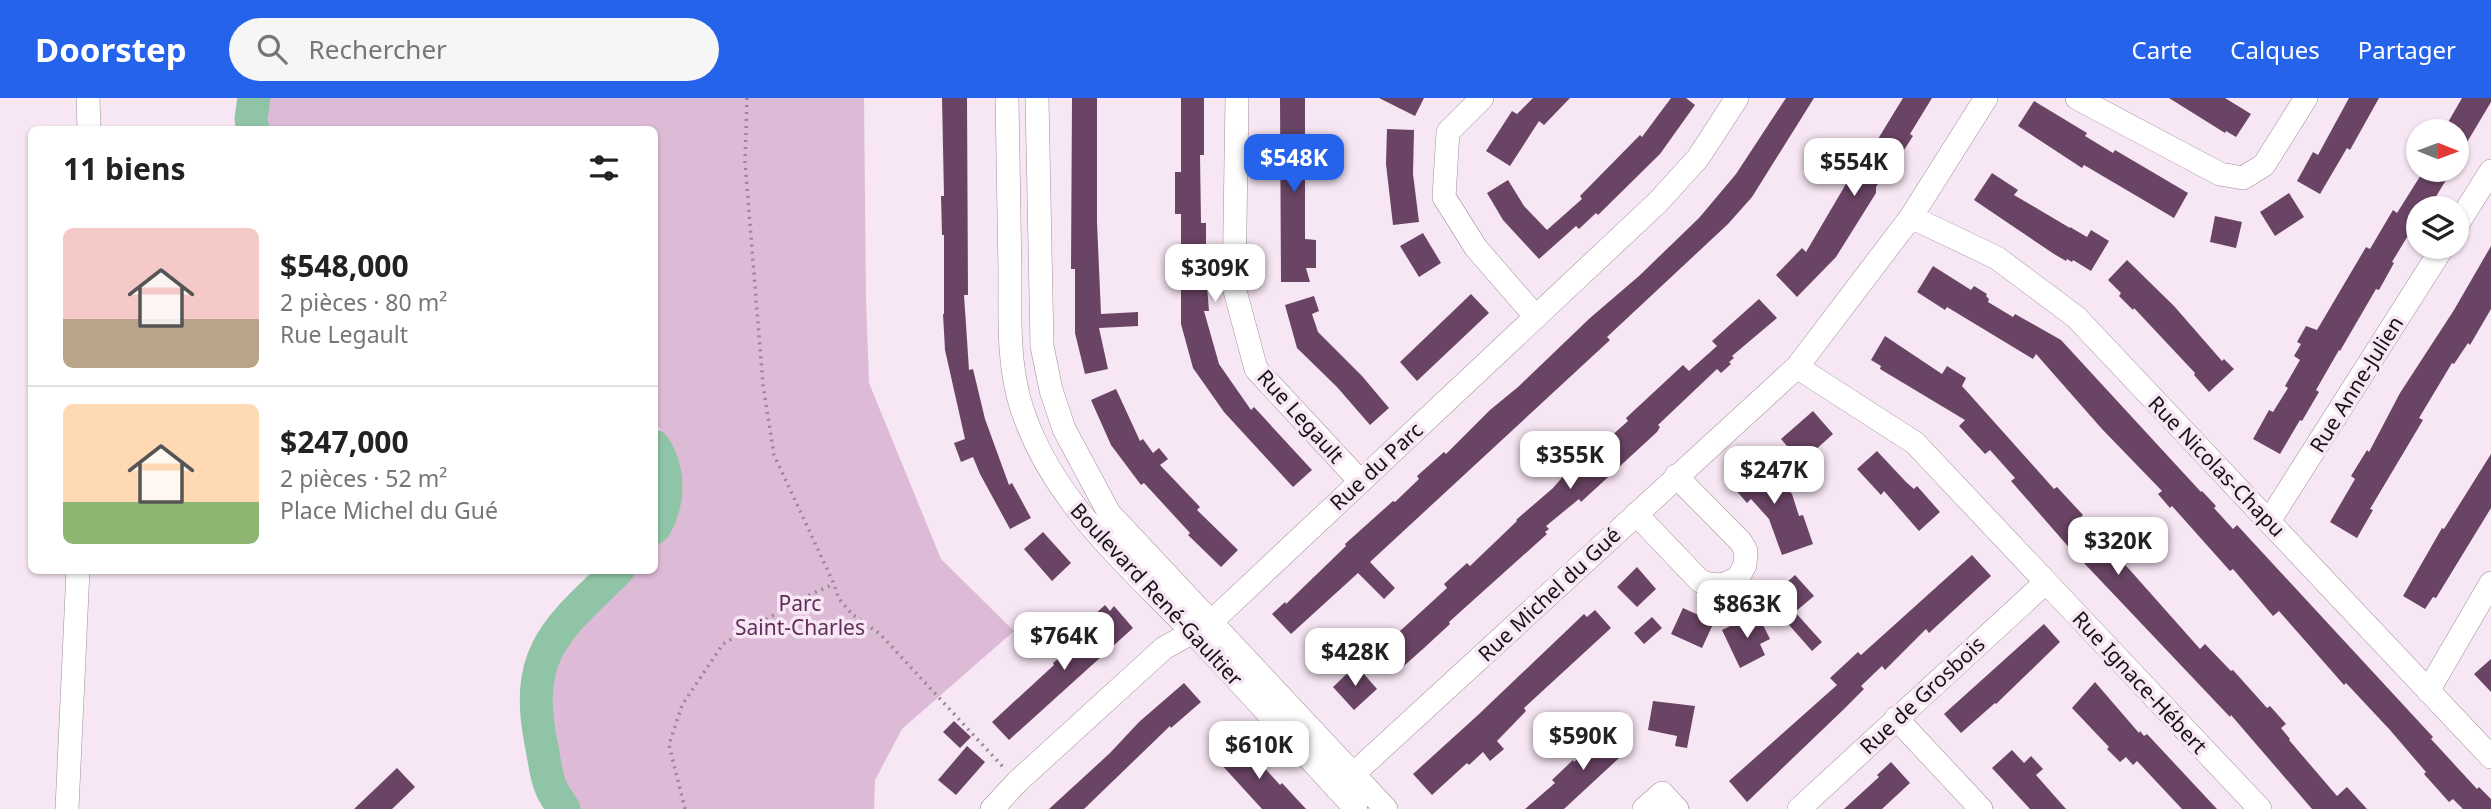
<!DOCTYPE html>
<html lang="fr">
<meta charset="utf-8">
<style>
:root{--surface:#fff;--page:#f6f6f6;--text:#222;--muted:#767676;--line:#e0e0e0;--accent:#2563eb}
body{margin:0;font-family:"Noto Sans",sans-serif;background:var(--page);color:var(--text);height:100vh;display:flex;flex-direction:column;font-size:26px;white-space:nowrap}
*{box-sizing:border-box;margin:0}
p{font-size:23px;color:var(--muted)}
.icon{flex:none;width:38px;height:38px;fill:none;stroke:currentColor;stroke-width:2;stroke-linecap:round;stroke-linejoin:round}
.map{position:relative;flex:1;overflow:hidden}
.details{position:absolute;left:28px;top:28px;width:630px;height:448px;display:flex;flex-direction:column;background:var(--surface);border-radius:10px;box-shadow:0 2px 5px #0004}
.details>*{flex:none}
.needle{width:46px;rotate:91deg}
.controls{position:absolute;left:2406px;top:21px;display:grid;gap:14px}
.controls a{display:grid;place-items:center;width:63px;height:63px;border-radius:50%;background:var(--surface);box-shadow:0 2px 5px #0004;font-size:35px}
.price{position:absolute;translate:-50% -60px;padding:0 16px;border-radius:14px;background:#fff;color:#222;font-size:23px;line-height:46px;filter:drop-shadow(0 2px 4px #0008)}
.price::after{content:'';position:absolute;left:50%;top:42px;width:21px;height:16px;margin-left:-10px;background:inherit;clip-path:polygon(0 0,100% 0,50% 100%)}
.price.active{background:var(--accent);color:#fff}
ul{padding:0;list-style:none}
li{display:flex;align-items:center;gap:21px;height:175px;padding:0 35px}
li+li{border-top:2px solid var(--line)}
li span{display:grid;place-items:center;flex:none;width:196px;height:140px;border-radius:10px;color:#555}
li>.icon{margin-inline-start:auto}
span .icon{width:84px;height:84px;fill:#fffc;stroke-width:1}
li b{font-size:30px}
h2{display:flex;justify-content:space-between;align-items:center;height:84px;padding:0 35px;font-size:30px}
header{display:flex;align-items:center;gap:42px;box-sizing:border-box;height:98px;padding:0 35px;background:var(--accent);color:#fff}
header strong{font-size:33px}
nav{display:flex;gap:38px;margin-inline-start:auto;font-size:24px}
.search{width:490px;height:63px;background:var(--page);display:flex;align-items:center;gap:18px;box-sizing:border-box;padding:0 24px;border-radius:38px;color:var(--muted);font-size:26px}
.map>svg:first-child{display:block}
</style>
<header>
<strong>Doorstep</strong>
<div class="search"><svg class="icon" aria-label="search" viewBox="0 0 24 24"><circle cx="10" cy="10" r="6"/><path d="M15 15l6 6"/></svg>Rechercher</div>
<nav><a>Carte</a><a>Calques</a><a>Partager</a></nav>
</header>
<div class="map">
<svg width="2491" height="711" viewBox="0 0 2491 711">
<rect width="100%" height="100%" fill="#f7e6f3"/>
<path fill="#ddbbd7" d="M 265,0 L 864,0 L 866,201 L 869,285 L 941,461 L 1014,533 L 902,631 L 875,682 L 874,711 L 575,711 C 561,695 557,671 554,651 C 552,636 547,618 547,603 C 548,547 596,507 634,473 L 654,472 C 654,466 653,456 655,450 C 659,442 668,436 672,428 C 689,391 675,355 655,323 L 654,32 L 267,31 L 263,13 Z"/>
<g fill="none" stroke-linecap="round" stroke-linejoin="round">
<path stroke="#90c4a6" stroke-width="33" d="M 253,32 L 251,21 L 254,0
M 654,348 C 670,374 670,404 654,430
M 564,711 C 559,704 553,696 550,687 C 545,674 544,658 541,645 C 523,554 558,530 618,472"/>
</g>
<path fill="#6a4464" d="M 942,0 L 967,0 L 968,197 L 964,197 L 969,272 L 973,271 L 985,321 L 1009,387 L 1012,385 L 1031,420 L 1010,431 L 980,376 L 973,359 L 961,364 L 954,345 L 965,341 L 945,252 L 943,216 L 944,216 L 944,137 L 942,137 L 941,98 L 944,98 Z
M 1072,0 L 1097,0 L 1097,124 L 1101,216 L 1138,214 L 1138,228 L 1099,230 L 1108,271 L 1085,276 L 1075,235 L 1075,171 L 1071,171 Z
M 1181,0 L 1204,0 L 1204,57 L 1200,57 L 1201,125 L 1206,125 L 1206,176 L 1209,213 L 1204,213 L 1219,266 L 1251,312 L 1254,309 L 1312,372 L 1293,389 L 1224,314 L 1193,270 L 1181,226 L 1181,116 L 1175,116 L 1175,74 L 1181,74 Z
M 1280,0 L 1305,0 L 1305,141 L 1316,142 L 1316,170 L 1306,170 L 1310,184 L 1281,184 Z
M 1379,0 L 1424,0 L 1415,18 Z
M 1533,0 L 1570,0 L 1544,27 L 1539,23 L 1510,68 L 1486,53 L 1512,13 L 1517,16 Z
M 1671,0 L 1686,0 L 1695,7 L 1660,56 L 1598,117 L 1596,115 L 1579,131 L 1576,128 L 1539,161 L 1503,122 L 1487,95 L 1508,82 L 1524,108 L 1547,132 L 1582,101 L 1580,98 L 1640,37 L 1642,39 Z
M 1786,0 L 1814,0 L 1752,99 L 1728,126 L 1607,239 L 1610,242 L 1370,464 L 1395,490 L 1384,501 L 1358,475 L 1291,536 L 1272,516 L 1285,504 L 1286,506 L 1346,448 L 1345,446 L 1393,403 L 1395,404 L 1419,381 L 1417,378 L 1444,354 L 1446,356 L 1490,312 L 1518,289 L 1590,220 L 1639,178 L 1699,120 L 1736,76 Z
M 1903,0 L 1932,0 L 1910,36 L 1913,38 L 1895,66 L 1892,64 L 1876,89 L 1876,95 L 1836,159 L 1797,199 L 1776,177 L 1802,150 L 1806,154 L 1863,57 L 1867,59 Z
M 2169,0 L 2225,0 L 2251,16 L 2236,39 L 2226,33 L 2225,35 Z
M 2349,0 L 2379,0 L 2350,52 L 2347,50 L 2320,96 L 2297,83 L 2313,54 L 2318,57 Z
M 2462,0 L 2491,0 L 2491,4 L 2457,61 L 2457,33 L 2443,33 Z
M 2034,3 L 2087,35 L 2085,38 L 2113,55 L 2115,52 L 2188,95 L 2174,120 L 2084,67 L 2082,70 L 2018,28 Z
M 1387,31 L 1414,32 L 1413,76 L 1419,124 L 1393,127 L 1386,66 Z
M 2424,72 L 2430,72 L 2446,82 L 2429,110 L 2426,108 L 2418,110 L 2418,121 L 2392,164 L 2394,165 L 2379,192 L 2376,191 L 2340,253 L 2339,252 L 2316,292 L 2319,294 L 2302,323 L 2300,322 L 2280,356 L 2253,341 L 2269,312 L 2273,314 L 2288,290 L 2285,288 L 2300,262 L 2294,258 L 2301,246 L 2297,244 L 2306,228 L 2317,232 L 2366,149 L 2370,151 L 2393,112 L 2397,115 Z
M 1992,75 L 2018,92 L 2014,97 L 2070,130 L 2070,129 L 2087,139 L 2091,132 L 2109,143 L 2091,173 L 2073,162 L 2072,164 L 2067,161 L 2066,163 L 2054,156 L 1974,102 Z
M 2289,95 L 2304,119 L 2275,138 L 2260,114 Z
M 2215,118 L 2242,124 L 2236,150 L 2210,144 Z
M 1423,135 L 1441,165 L 1419,179 L 1400,148 Z
M 2491,148 L 2491,211 L 2470,247 L 2468,245 L 2454,266 L 2452,265 L 2419,320 L 2423,322 L 2370,411 L 2373,412 L 2357,440 L 2330,424 L 2355,381 L 2351,378 L 2367,352 L 2369,354 L 2400,295 L 2454,212 Z
M 2127,162 L 2174,208 L 2222,263 L 2224,261 L 2234,271 L 2209,294 L 2194,277 L 2195,275 L 2134,210 L 2133,212 L 2119,198 L 2121,195 L 2108,182 Z
M 1933,168 L 1971,192 L 1974,188 L 1987,196 L 1986,198 L 1989,201 L 1988,204 L 2013,219 L 2015,216 L 2061,242 L 2201,394 L 2202,393 L 2216,408 L 2214,410 L 2233,431 L 2237,427 L 2433,639 L 2431,641 L 2477,691 L 2479,689 L 2491,701 L 2491,711 L 2463,711 L 2453,701 L 2449,704 L 2424,676 L 2426,674 L 2390,632 L 2346,585 L 2344,587 L 2279,513 L 2273,518 L 2233,471 L 2230,473 L 2172,408 L 2170,410 L 2158,396 L 2162,393 L 2102,331 L 2036,256 L 2033,261 L 1947,209 L 1945,212 L 1917,194 Z
M 1471,196 L 1489,215 L 1417,283 L 1400,264 Z
M 1314,198 L 1319,213 L 1312,216 L 1318,234 L 1362,278 L 1389,310 L 1370,327 L 1337,289 L 1297,250 L 1285,207 Z
M 1759,201 L 1777,220 L 1732,258 L 1734,260 L 1729,264 L 1731,266 L 1721,275 L 1717,271 L 1658,327 L 1660,329 L 1657,334 L 1581,404 L 1579,401 L 1546,428 L 1549,431 L 1545,434 L 1547,436 L 1449,524 L 1450,526 L 1424,550 L 1397,574 L 1375,551 L 1397,532 L 1399,534 L 1447,490 L 1444,486 L 1467,465 L 1470,468 L 1517,423 L 1516,422 L 1553,390 L 1580,359 L 1583,363 L 1628,323 L 1626,320 L 1683,267 L 1689,273 L 1717,248 L 1712,243 Z
M 1885,238 L 1942,276 L 1947,268 L 1966,280 L 1962,288 L 2054,391 L 2057,389 L 2083,417 L 2079,421 L 2129,471 L 2200,551 L 2205,546 L 2231,573 L 2233,572 L 2267,610 L 2270,608 L 2286,626 L 2281,630 L 2290,641 L 2289,642 L 2337,698 L 2347,689 L 2367,711 L 2312,711 L 2231,617 L 2230,619 L 2066,446 L 2011,383 L 2015,380 L 1990,352 L 1985,356 L 1959,328 L 1965,322 L 1880,271 L 1881,268 L 1871,262 Z
M 1116,291 L 1140,343 L 1143,341 L 1153,355 L 1159,350 L 1168,361 L 1160,367 L 1200,409 L 1197,412 L 1238,452 L 1221,469 L 1188,437 L 1190,435 L 1144,385 L 1141,387 L 1111,347 L 1091,302 Z
M 1813,313 L 1833,336 L 1812,355 L 1815,359 L 1804,368 L 1781,341 Z
M 1877,353 L 1906,384 L 1914,391 L 1917,388 L 1940,414 L 1919,433 L 1884,393 L 1881,397 L 1857,371 Z
M 2491,356 L 2491,410 L 2436,500 L 2433,499 L 2425,511 L 2403,498 L 2442,430 L 2444,431 Z
M 1751,362 L 1761,375 L 1767,369 L 1792,396 L 1799,418 L 1803,417 L 1813,446 L 1782,457 L 1769,421 L 1751,401 L 1747,405 L 1728,383 Z
M 1043,434 L 1071,465 L 1052,483 L 1024,451 Z
M 1972,457 L 1991,478 L 1929,535 L 1926,531 L 1885,572 L 1882,568 L 1861,588 L 1864,591 L 1843,612 L 1747,704 L 1729,683 L 1837,587 L 1830,580 L 1858,554 L 1861,557 Z
M 1637,469 L 1656,491 L 1637,509 L 1617,489 Z
M 1795,477 L 1814,498 L 1795,514 L 1822,544 L 1812,553 L 1767,502 Z
M 1105,507 L 1110,513 L 1114,508 L 1133,530 L 1009,642 L 992,624 L 1054,567 L 1053,565 L 1068,553 L 1069,554 L 1101,527 L 1093,518 Z
M 1683,510 L 1714,524 L 1702,550 L 1671,536 Z
M 1595,512 L 1611,530 L 1524,610 L 1526,613 L 1497,643 L 1504,651 L 1490,663 L 1483,654 L 1469,667 L 1467,665 L 1432,697 L 1413,676 L 1478,617 L 1584,516 L 1587,519 Z
M 1757,515 L 1770,541 L 1760,546 L 1765,557 L 1740,570 L 1722,532 Z
M 1652,519 L 1662,530 L 1644,546 L 1634,535 Z
M 2044,526 L 2060,544 L 1996,606 L 1995,605 L 1961,635 L 1944,616 Z
M 2491,561 L 2491,594 L 2474,576 Z
M 1356,567 L 1377,591 L 1354,612 L 1333,589 Z
M 2095,584 L 2139,635 L 2140,633 L 2144,638 L 2147,636 L 2217,711 L 2182,711 L 2137,663 L 2133,667 L 2126,659 L 2120,664 L 2107,651 L 2109,649 L 2072,610 Z
M 1184,585 L 1201,604 L 1171,630 L 1170,628 L 1084,711 L 1049,711 L 1110,655 L 1139,624 Z
M 1653,603 L 1695,608 L 1687,650 L 1675,648 L 1677,638 L 1648,632 Z
M 954,623 L 971,639 L 960,650 L 943,634 Z
M 1613,628 L 1632,648 L 1564,711 L 1525,711 L 1555,685 L 1552,682 L 1573,662 L 1574,664 Z
M 1241,644 L 1280,687 L 1282,685 L 1306,711 L 1262,711 L 1220,665 Z
M 967,648 L 985,664 L 956,697 L 938,682 Z
M 2012,652 L 2024,665 L 2031,658 L 2043,671 L 2036,677 L 2066,711 L 2030,711 L 1992,670 Z
M 1891,664 L 1910,685 L 1882,711 L 1844,711 L 1879,679 L 1877,677 Z
M 397,670 L 415,689 L 392,711 L 354,711 Z"/>
<g fill="none" stroke-linecap="round" stroke-linejoin="round">
<g stroke="#9f909c" stroke-width="24">
<path id="minor" d="M 88,0 L 89,32
M 1007,0 C 1008,58 1009,116 1010,175 C 1010,217 1008,260 1019,301 C 1047,400 1126,464 1194,536 C 1249,593 1302,653 1356,711
M 1037,0 L 1042,248 L 1051,292 L 1064,331 L 1109,415 L 1386,711
M 1237,0 L 1234,189 L 1256,271 L 1360,383
M 1482,0 L 1448,34 L 1444,99 L 1476,150 L 1536,219
M 2077,0 L 2220,76 L 2243,80 L 2264,67 L 2306,0
M 1911,119 L 1997,160 L 2076,219 L 2491,659
M 2457,127 L 2491,73
M 1797,269 L 1915,345 L 2260,711
M 1636,416 L 1700,483 L 1709,486 L 1722,487 L 1738,480 L 1745,467 L 1746,453 L 1741,444 L 1676,378
M 2269,423 L 2443,149
M 2428,593 L 2491,485
M 1896,620 L 1981,711
M 1337,691 L 1797,269 L 1911,119 L 1986,0
M 67,711 L 78,472
M 992,711 L 1017,684 L 1164,550 L 1211,524 L 1658,104 L 1698,60 L 1737,0
M 1644,711 L 1662,695 L 1677,711
M 1799,711 L 2046,484"/>
</g>
<path stroke="#958992" stroke-width="3.5" stroke-dasharray="2 5" stroke-linecap="butt" d="M 747,0 L 745,64 L 763,287 L 774,357 L 834,486 L 839,501 L 852,516 L 880,536 L 1004,670
M 685,711 L 669,647 L 682,607 L 723,546 L 807,498 L 834,486"/>
<use href="#minor" stroke="#fff" stroke-width="23"/>
</g>
<g text-anchor="middle" dominant-baseline="central" stroke-width="7" stroke-linejoin="round" paint-order="stroke">
<g font-size="21" fill="#181317" stroke="#f7e6f3">
<text transform="translate(2356 286) rotate(-58)">Rue Anne-Julien</text>
<text transform="translate(1301 318) rotate(48)">Rue Legault</text>
<text transform="translate(1376 368) rotate(-43)">Rue du Parc</text>
<text transform="translate(2217 368) rotate(46)">Rue Nicolas-Chapu</text>
<text transform="translate(1157 496) rotate(47)">Boulevard René-Gaultier</text>
<text transform="translate(1549 496) rotate(-43)">Rue Michel du Gué</text>
<text transform="translate(2140 584) rotate(47)">Rue Ignace-Hébert</text>
<text transform="translate(1922 597) rotate(-43)">Rue de Grosbois</text>
</g>
<g font-size="21" fill="#612c5a" stroke="#f7e6f3">
<text x="800" y="505">Parc<tspan x="800" dy="24">Saint-Charles</tspan></text>
</g>
</g>
</svg>
<div class="controls">
<a><svg class="needle" viewBox="-14 -14 28 28"><path d="M0-13l5 13h-10z" fill="#e53935"/><path d="M0 13l5-13h-10z" fill="#767676"/></svg></a>
<a><svg class="icon" aria-label="layers" viewBox="0 0 24 24"><path d="M12 4l9 5-9 5-9-5zM3 14l9 5 9-5"/></svg></a>
</div>
<b class="price active" style="left:1294px;top:96px">$548K</b>
<b class="price" style="left:1854px;top:100px">$554K</b>
<b class="price" style="left:1215px;top:206px">$309K</b>
<b class="price" style="left:1570px;top:393px">$355K</b>
<b class="price" style="left:1774px;top:408px">$247K</b>
<b class="price" style="left:2118px;top:479px">$320K</b>
<b class="price" style="left:1747px;top:542px">$863K</b>
<b class="price" style="left:1064px;top:574px">$764K</b>
<b class="price" style="left:1355px;top:590px">$428K</b>
<b class="price" style="left:1583px;top:674px">$590K</b>
<b class="price" style="left:1259px;top:683px">$610K</b>
<section class="details">
<h2>11 biens<svg class="icon" aria-label="filters" viewBox="0 0 24 24"><path d="M4 7h16M4 17h16"/><circle cx="9" cy="7" r="2"/><circle cx="15" cy="17" r="2"/></svg></h2>
<ul>
<li><span style="background:linear-gradient(#f6c9c9 65%,#b9a48a 0)"><svg class="icon" aria-label="home" viewBox="0 0 24 24"><path d="M3 11l9-7 9 7M6 9v11h12V9"/></svg></span><div><b>$548,000</b><p>2 pièces · 80 m²</p><p>Rue Legault</p></div></li>
<li><span style="background:linear-gradient(#ffd9b3 70%,#8fb573 0)"><svg class="icon" aria-label="home" viewBox="0 0 24 24"><path d="M3 11l9-7 9 7M6 9v11h12V9"/></svg></span><div><b>$247,000</b><p>2 pièces · 52 m²</p><p>Place Michel du Gué</p></div></li>
</ul>
</section>
</div>
